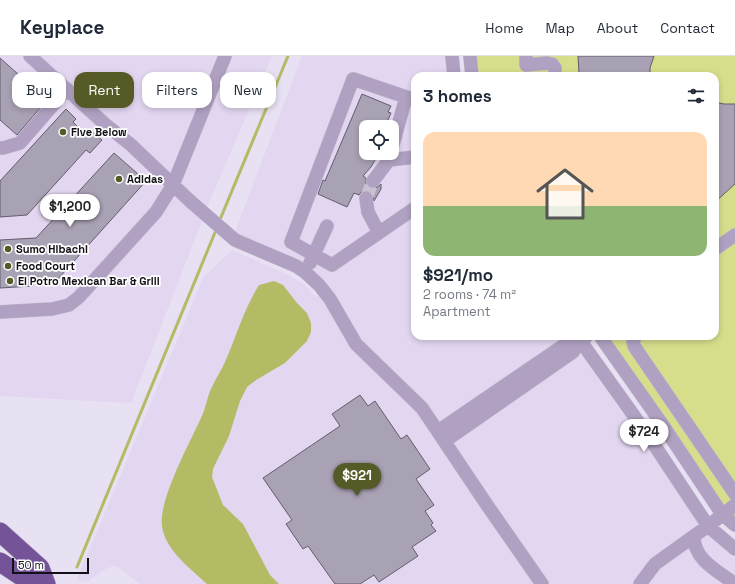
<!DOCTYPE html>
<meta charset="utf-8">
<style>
:root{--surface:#fff;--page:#f6f6f7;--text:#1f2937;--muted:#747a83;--line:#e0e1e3;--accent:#565a27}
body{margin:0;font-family:"Space Grotesk",sans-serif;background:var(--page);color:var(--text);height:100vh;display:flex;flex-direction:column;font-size:15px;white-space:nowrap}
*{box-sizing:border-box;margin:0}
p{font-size:13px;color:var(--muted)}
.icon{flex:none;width:22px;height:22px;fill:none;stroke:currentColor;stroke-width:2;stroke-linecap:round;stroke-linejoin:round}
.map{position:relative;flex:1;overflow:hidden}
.side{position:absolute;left:411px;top:16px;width:308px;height:268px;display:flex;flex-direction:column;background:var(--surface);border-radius:12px;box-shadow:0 2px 6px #0003}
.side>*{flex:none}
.guide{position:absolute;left:12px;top:16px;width:339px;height:36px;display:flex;gap:8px}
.tools{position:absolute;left:359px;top:64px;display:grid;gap:8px}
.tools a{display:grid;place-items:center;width:40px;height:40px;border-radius:8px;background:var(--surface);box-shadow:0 2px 6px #0003;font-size:20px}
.scale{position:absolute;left:12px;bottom:10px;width:77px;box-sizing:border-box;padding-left:4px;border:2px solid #120f16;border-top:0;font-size:11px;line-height:14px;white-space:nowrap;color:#120f16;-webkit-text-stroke:3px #fff;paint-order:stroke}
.price{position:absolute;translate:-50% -34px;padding:0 9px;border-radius:14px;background:#fff;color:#222;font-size:13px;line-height:26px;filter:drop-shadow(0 1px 2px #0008)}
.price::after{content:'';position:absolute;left:50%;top:24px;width:12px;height:9px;margin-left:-6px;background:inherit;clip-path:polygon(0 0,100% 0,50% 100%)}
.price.active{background:var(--accent);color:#fff}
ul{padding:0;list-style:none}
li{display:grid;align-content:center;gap:8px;height:212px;padding:0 12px}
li+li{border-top:1px solid var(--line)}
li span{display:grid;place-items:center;height:124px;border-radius:12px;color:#555}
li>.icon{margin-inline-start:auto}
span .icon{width:72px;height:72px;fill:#fffc;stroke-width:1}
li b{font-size:17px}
h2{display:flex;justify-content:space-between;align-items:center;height:48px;padding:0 12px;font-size:17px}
.tag{padding:0 14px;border-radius:12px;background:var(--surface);box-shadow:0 2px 6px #0003;font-size:14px;line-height:36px}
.tag.active{background:var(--accent);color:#fff}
header{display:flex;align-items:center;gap:24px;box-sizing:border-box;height:56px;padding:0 20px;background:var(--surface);border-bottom:1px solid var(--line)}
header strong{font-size:19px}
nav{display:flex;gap:22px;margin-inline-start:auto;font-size:14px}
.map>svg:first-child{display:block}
</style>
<header>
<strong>Keyplace</strong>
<nav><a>Home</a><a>Map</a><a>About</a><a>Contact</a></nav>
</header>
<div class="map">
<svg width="735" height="528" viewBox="0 0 735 528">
<rect width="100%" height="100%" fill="#e8e0f3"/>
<path fill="#e2d6f1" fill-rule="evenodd" d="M 0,0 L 272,0 L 211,142 L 131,347 L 0,340 Z
M 302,0 L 446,0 L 447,20 L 415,20 L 415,280 L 572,280 L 695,461 L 715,485 L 735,503 L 735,528 L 140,528 L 118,511 L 114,510 L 107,512 L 87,526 L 78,524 L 77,522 L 95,481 L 203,222 L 232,194 L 290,220 L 304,228 L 316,241 L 329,232 L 315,216 L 301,208 L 242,181 L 235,176 ZM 366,71 L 392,71 L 392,97 L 366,97 Z"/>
<path fill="#d6de8c" d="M 475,0 L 735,0 L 735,461 L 720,444 L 608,280 L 715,280 L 715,20 L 477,20 Z"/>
<path fill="#b4bb65" d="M 274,225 L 283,229 L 297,247 L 307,257 L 311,267 L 311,276 L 307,285 L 285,307 L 256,324 L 247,331 L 240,345 L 229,380 L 213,413 L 212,421 L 223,449 L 243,468 L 270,519 L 279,528 L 207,528 C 190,512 165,494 162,470 C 158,445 190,386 201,362 C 206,352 207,340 212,331 C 216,322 221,315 225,306 C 236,281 244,253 259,229 Z"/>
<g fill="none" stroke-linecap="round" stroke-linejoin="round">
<path stroke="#b4bb65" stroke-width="3" d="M 219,166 L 288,0
M 77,511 L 216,174"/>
</g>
<path fill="#a9a1b4" stroke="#645d6e" d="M 578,0 L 654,0 L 650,12 L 650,20 L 611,20 L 611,17 L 579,17 Z
M 0,2 L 47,44 L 17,79 L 0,64 Z
M 362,38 L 391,50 L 388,56 L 391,57 L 385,71 L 366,71 L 366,97 L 379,97 L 371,111 L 363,120 L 366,122 L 366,128 L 368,132 L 376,132 L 381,128 L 381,133 L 374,145 L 372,137 L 369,134 L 361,136 L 359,139 L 354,137 L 347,151 L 318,138 L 323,124 L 325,125 Z
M 715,46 L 724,48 L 735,48 L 735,128 L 715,146 Z
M 66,53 L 76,63 L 73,66 L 85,78 L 89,73 L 102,84 L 90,97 L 86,94 L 27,159 L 0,161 L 0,125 Z
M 114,97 L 146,125 L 57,224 L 33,225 L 33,230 L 0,232 L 0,184 L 36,182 Z
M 360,339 L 368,350 L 375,345 L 401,383 L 407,379 L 430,413 L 416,423 L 434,449 L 425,455 L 433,467 L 431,469 L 436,475 L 412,491 L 418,500 L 379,526 L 374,519 L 360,528 L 335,528 L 308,490 L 303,493 L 286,468 L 292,464 L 263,422 L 340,370 L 332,358 Z"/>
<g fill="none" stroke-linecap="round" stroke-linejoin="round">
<path stroke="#c8c1d2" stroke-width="13" stroke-dasharray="13 6" stroke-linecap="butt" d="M 366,142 L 373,125"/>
<g stroke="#c1bacb" stroke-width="14">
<path id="minor" d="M 30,0 L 106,69 L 130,88 L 190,145 L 235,184 L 296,210 L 305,216 L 319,229 L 330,243 L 356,288 L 422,352 L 487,449 L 542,528
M 452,0 L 454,20
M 470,0 L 472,20
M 526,0 L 526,9 L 547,7 L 552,8 L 555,12 L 555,20
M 415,44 L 353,23 L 291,186 L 332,209 L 415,152
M 0,92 L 3,92 L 20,87 L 67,33
M 392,92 L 406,41
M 389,104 L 415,101
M 373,125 L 389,104 L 391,97
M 366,142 L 368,156 L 379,177
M 715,193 L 735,179
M 310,207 L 327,170
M 0,256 L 52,253 L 69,249 L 79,241 L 156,156 L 173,129 L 225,0
M 577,280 L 647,378 L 708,470 L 735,493
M 600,280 L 662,368 L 722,458 L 735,469
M 636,280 L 633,285 L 634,290 L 735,438
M 438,375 L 567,287 L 580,285 L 586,281
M 445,385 L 573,296 L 580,285
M 694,481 C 694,504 718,515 735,528
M 640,528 L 655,508 L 708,470 L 735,449"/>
</g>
<g stroke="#c1bacb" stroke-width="20">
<path id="highway" d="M 0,476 L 40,512 L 46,528
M 0,506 L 33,528"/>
</g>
<use href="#minor" stroke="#b0a1c2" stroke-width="13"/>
<use href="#highway" stroke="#755398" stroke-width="19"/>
</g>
<g fill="#565a27" stroke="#fff" stroke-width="1.5">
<circle cx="63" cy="76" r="4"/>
<circle cx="119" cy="123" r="4"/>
<circle cx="8" cy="193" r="4"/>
<circle cx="8" cy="210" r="4"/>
<circle cx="10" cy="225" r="4"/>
</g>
<g text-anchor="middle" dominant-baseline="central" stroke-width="3.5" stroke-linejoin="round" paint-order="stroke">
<g font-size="11" font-weight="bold" fill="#120f16" stroke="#fff" text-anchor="start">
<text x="71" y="76">Five Below</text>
<text x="127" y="123">Adidas</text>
<text x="16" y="193">Sumo Hibachi</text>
<text x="16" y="210">Food Court</text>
<text x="18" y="225">El Potro Mexican Bar &amp; Grill</text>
</g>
</g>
</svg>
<div class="tools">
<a><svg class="icon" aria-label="locate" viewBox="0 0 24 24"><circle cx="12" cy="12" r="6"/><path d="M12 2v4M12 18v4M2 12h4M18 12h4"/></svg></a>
</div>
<div class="scale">50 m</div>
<b class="price" style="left:70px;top:172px">$1,200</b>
<b class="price" style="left:644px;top:397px">$724</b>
<b class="price active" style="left:357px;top:441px">$921</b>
<div class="guide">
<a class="tag">Buy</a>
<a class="tag active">Rent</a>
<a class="tag">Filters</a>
<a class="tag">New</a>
</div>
<section class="side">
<h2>3 homes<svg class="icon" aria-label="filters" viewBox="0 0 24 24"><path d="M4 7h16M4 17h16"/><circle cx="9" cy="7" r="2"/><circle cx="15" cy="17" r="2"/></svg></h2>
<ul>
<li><span style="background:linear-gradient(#ffd9b3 60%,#8fb573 0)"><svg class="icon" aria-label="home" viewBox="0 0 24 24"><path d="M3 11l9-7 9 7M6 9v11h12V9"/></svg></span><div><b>$921/mo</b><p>2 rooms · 74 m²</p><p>Apartment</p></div></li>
</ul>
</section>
</div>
